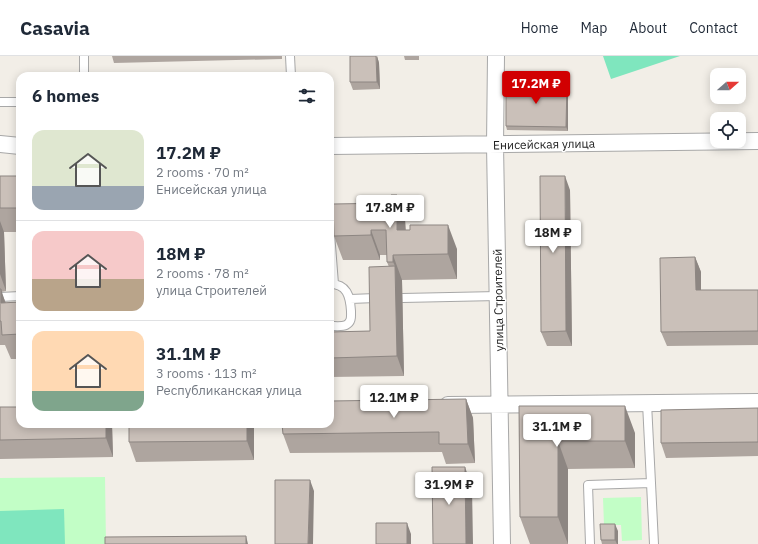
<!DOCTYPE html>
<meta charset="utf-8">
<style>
:root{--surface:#fff;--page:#f2f2f3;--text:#1f2937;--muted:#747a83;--line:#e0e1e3;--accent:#d10001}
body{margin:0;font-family:"IBM Plex Sans",sans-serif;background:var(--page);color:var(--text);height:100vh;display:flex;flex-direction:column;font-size:15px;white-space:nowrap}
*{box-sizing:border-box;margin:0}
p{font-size:13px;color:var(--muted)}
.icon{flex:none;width:22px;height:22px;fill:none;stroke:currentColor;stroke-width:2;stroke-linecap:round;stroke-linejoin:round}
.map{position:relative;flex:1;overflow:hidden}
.details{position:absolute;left:16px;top:16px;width:318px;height:356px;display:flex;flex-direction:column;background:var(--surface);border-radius:12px;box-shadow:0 2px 10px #0003}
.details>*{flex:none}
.needle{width:26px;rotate:69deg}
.tools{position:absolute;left:710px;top:12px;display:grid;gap:8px}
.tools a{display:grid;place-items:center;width:36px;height:36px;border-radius:8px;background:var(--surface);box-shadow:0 2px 10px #0003;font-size:20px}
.price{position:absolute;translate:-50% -34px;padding:0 9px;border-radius:4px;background:#fff;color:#222;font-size:13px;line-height:26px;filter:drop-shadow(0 1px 2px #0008)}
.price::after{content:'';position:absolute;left:50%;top:24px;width:12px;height:9px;margin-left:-6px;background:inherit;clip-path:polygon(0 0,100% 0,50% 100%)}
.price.active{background:var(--accent);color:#fff}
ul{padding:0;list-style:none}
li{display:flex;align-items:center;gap:12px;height:100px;padding:0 16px}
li+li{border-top:1px solid var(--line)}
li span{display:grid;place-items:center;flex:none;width:112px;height:80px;border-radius:12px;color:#555}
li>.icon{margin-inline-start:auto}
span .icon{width:48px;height:48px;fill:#fffc;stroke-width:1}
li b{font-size:17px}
h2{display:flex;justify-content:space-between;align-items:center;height:48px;padding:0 16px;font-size:17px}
header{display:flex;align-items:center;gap:24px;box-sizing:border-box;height:56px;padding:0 20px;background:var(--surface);border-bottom:1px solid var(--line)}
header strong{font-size:19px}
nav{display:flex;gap:22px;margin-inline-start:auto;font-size:14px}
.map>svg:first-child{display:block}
</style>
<header>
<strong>Casavia</strong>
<nav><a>Home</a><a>Map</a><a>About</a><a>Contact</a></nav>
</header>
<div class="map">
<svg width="758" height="488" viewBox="0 0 758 488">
<rect width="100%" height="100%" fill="#f2eee7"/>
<path fill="#c2fec6" d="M 105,421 L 106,488 L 0,488 L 0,422 Z
M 641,441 L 642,484 L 622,485 L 621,469 L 604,469 L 603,442 Z"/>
<path fill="#7fe6be" d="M 603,0 L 680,0 L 611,23 Z
M 64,453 L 65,488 L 0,488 L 0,455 Z"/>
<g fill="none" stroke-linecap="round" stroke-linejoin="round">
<g stroke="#a8a8a8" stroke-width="10">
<path id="service" d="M 84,0 L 84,20
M 290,0 L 291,20
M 0,46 L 20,46
M 330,177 L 334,228
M 330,228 C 347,228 350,240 351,255 C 351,260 352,266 346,269 C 342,271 335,270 330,270
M 0,241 L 20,240
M 402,242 L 498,240
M 350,243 L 376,242
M 651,427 L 654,488
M 590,488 L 588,429 L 651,427 L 647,347"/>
</g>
<g stroke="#a8a8a8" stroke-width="18">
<path id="minor" d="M 496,0 L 495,89 L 502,488
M 0,88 L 20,90
M 330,90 L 758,85
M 448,349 L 758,346"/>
</g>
<use href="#service" stroke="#fff" stroke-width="8"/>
<use href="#minor" stroke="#fff" stroke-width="16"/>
</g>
<path fill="#aea59f" d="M 112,0 L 282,0 L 282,3 L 114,7 Z
M 377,0 L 379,7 L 380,33 L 353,34 L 350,26 Z
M 404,0 L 419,0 L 419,4 L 405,4 Z
M 567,28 L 568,32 L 568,75 L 507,74 L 506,70 Z
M 0,120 L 20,120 L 20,176 L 4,176 L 6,235 L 1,236 L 6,247 L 20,246 L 20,303 L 11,303 L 5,289 L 0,289 Z
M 570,134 L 572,290 L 547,290 L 541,276 Z
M 397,139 L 405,163 L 406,174 L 457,193 L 457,223 L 402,224 L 404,320 L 330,321 L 330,276 L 370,275 L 389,211 L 387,206 L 387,199 L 380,199 L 380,204 L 343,204 L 334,180 L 391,147 Z
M 695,201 L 701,216 L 701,234 L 758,234 L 758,289 L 667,290 L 661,276 Z
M 466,343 L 473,362 L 475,407 L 446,408 L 442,396 L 290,397 L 283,378 Z
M 519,350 L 635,377 L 635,412 L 568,413 L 568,488 L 530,488 L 520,461 Z
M 0,351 L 20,368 L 112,368 L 113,401 L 0,403 Z
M 758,352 L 758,400 L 666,402 L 661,387 Z
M 254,371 L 254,404 L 136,406 L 129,386 Z
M 618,475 L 618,488 L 602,488 L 601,484 Z"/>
<path fill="#8d8682" d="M 377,0 L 379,7 L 380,33 L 377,26 Z
M 567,28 L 568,32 L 568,75 L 566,71 Z
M 565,120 L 570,134 L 572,290 L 566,275 Z
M 397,139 L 405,163 L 406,198 L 397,174 Z
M 0,165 L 4,176 L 6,235 L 0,218 Z
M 448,169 L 457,193 L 457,223 L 448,198 Z
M 371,174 L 380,199 L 380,204 L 371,179 Z
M 393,199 L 402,224 L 404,320 L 397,300 L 395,210 L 393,206 Z
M 695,201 L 701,216 L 701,249 L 696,234 Z
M 1,233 L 9,258 L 1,247 Z
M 466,343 L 473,362 L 475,407 L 468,388 Z
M 625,350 L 635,377 L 635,412 L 625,385 Z
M 106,368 L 112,368 L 112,369 L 113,401 L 106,382 Z
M 247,368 L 253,368 L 254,371 L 254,404 L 247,385 Z
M 558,385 L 568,413 L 568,488 L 558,461 Z
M 465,411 L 472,431 L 473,488 L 466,488 Z
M 310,424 L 314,435 L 313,488 L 308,488 Z
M 407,467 L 411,478 L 411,488 L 407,488 Z
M 615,468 L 618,475 L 618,488 L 617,488 L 615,484 Z
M 246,480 L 248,488 L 246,488 Z"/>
<path fill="#cac0b9" stroke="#8d8682" d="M 350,0 L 376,0 L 377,26 L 350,26 Z
M 506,27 L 567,28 L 566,71 L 506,70 Z
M 0,120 L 20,120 L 20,152 L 0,152 Z
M 540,120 L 565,120 L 566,275 L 541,276 Z
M 391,139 L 397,139 L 397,174 L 410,174 L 410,169 L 448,169 L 448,198 L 393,199 L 393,206 L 387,206 L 386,174 L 371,174 L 371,179 L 334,180 L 333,148 L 391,147 Z
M 695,201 L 696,234 L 758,234 L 758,275 L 661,276 L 660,202 Z
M 395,210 L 397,300 L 330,302 L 330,276 L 370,275 L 369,211 Z
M 0,233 L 1,233 L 1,247 L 20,246 L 20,278 L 2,279 L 1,265 L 0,265 Z
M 466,343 L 468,388 L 439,388 L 439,376 L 283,378 L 282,368 L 330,368 L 330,345 Z
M 519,350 L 625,350 L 625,385 L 558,385 L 558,461 L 520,461 Z
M 0,351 L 20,351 L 20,368 L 106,368 L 106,382 L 0,384 Z
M 758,352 L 758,386 L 661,387 L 661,354 Z
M 129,368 L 247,368 L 247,385 L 129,386 Z
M 432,411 L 465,411 L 466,488 L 433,488 Z
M 275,424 L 310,424 L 308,488 L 275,488 Z
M 376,467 L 407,467 L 407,488 L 376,488 Z
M 600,468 L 615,468 L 615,484 L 601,484 Z
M 246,480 L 246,488 L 105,488 L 105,481 Z"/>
<g text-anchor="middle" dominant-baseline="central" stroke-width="3" stroke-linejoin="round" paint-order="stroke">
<g font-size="12" fill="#212121" stroke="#fff">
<text transform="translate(544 88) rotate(-1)">Енисейская улица</text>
<text transform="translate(498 244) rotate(-91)">улица Строителей</text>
</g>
</g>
</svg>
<div class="tools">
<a><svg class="needle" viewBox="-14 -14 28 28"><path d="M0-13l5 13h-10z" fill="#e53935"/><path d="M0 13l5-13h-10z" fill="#747a83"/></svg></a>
<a><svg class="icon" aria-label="locate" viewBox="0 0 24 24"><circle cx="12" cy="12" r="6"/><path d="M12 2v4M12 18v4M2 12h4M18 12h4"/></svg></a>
</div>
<b class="price active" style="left:536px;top:49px">17.2M ₽</b>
<b class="price" style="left:390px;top:173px">17.8M ₽</b>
<b class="price" style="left:553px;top:198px">18M ₽</b>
<b class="price" style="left:394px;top:363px">12.1M ₽</b>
<b class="price" style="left:557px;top:392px">31.1M ₽</b>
<b class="price" style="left:449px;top:450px">31.9M ₽</b>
<section class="details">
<h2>6 homes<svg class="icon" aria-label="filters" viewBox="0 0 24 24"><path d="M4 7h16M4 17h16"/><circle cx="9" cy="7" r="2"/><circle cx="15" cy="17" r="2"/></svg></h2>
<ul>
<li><span style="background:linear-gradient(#dfe7d0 70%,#9aa5b1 0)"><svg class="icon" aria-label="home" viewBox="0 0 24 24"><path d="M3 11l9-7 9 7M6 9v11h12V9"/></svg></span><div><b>17.2M ₽</b><p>2 rooms · 70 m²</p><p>Енисейская улица</p></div></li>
<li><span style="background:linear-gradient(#f6c9c9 60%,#b9a48a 0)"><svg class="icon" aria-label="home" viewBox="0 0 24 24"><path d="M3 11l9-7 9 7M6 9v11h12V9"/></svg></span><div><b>18M ₽</b><p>2 rooms · 78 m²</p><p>улица Строителей</p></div></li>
<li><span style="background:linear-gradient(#ffd9b3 75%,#7fa58c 0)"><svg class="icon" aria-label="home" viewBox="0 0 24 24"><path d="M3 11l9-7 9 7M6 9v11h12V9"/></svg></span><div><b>31.1M ₽</b><p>3 rooms · 113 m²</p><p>Республиканская улица</p></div></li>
</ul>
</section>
</div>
